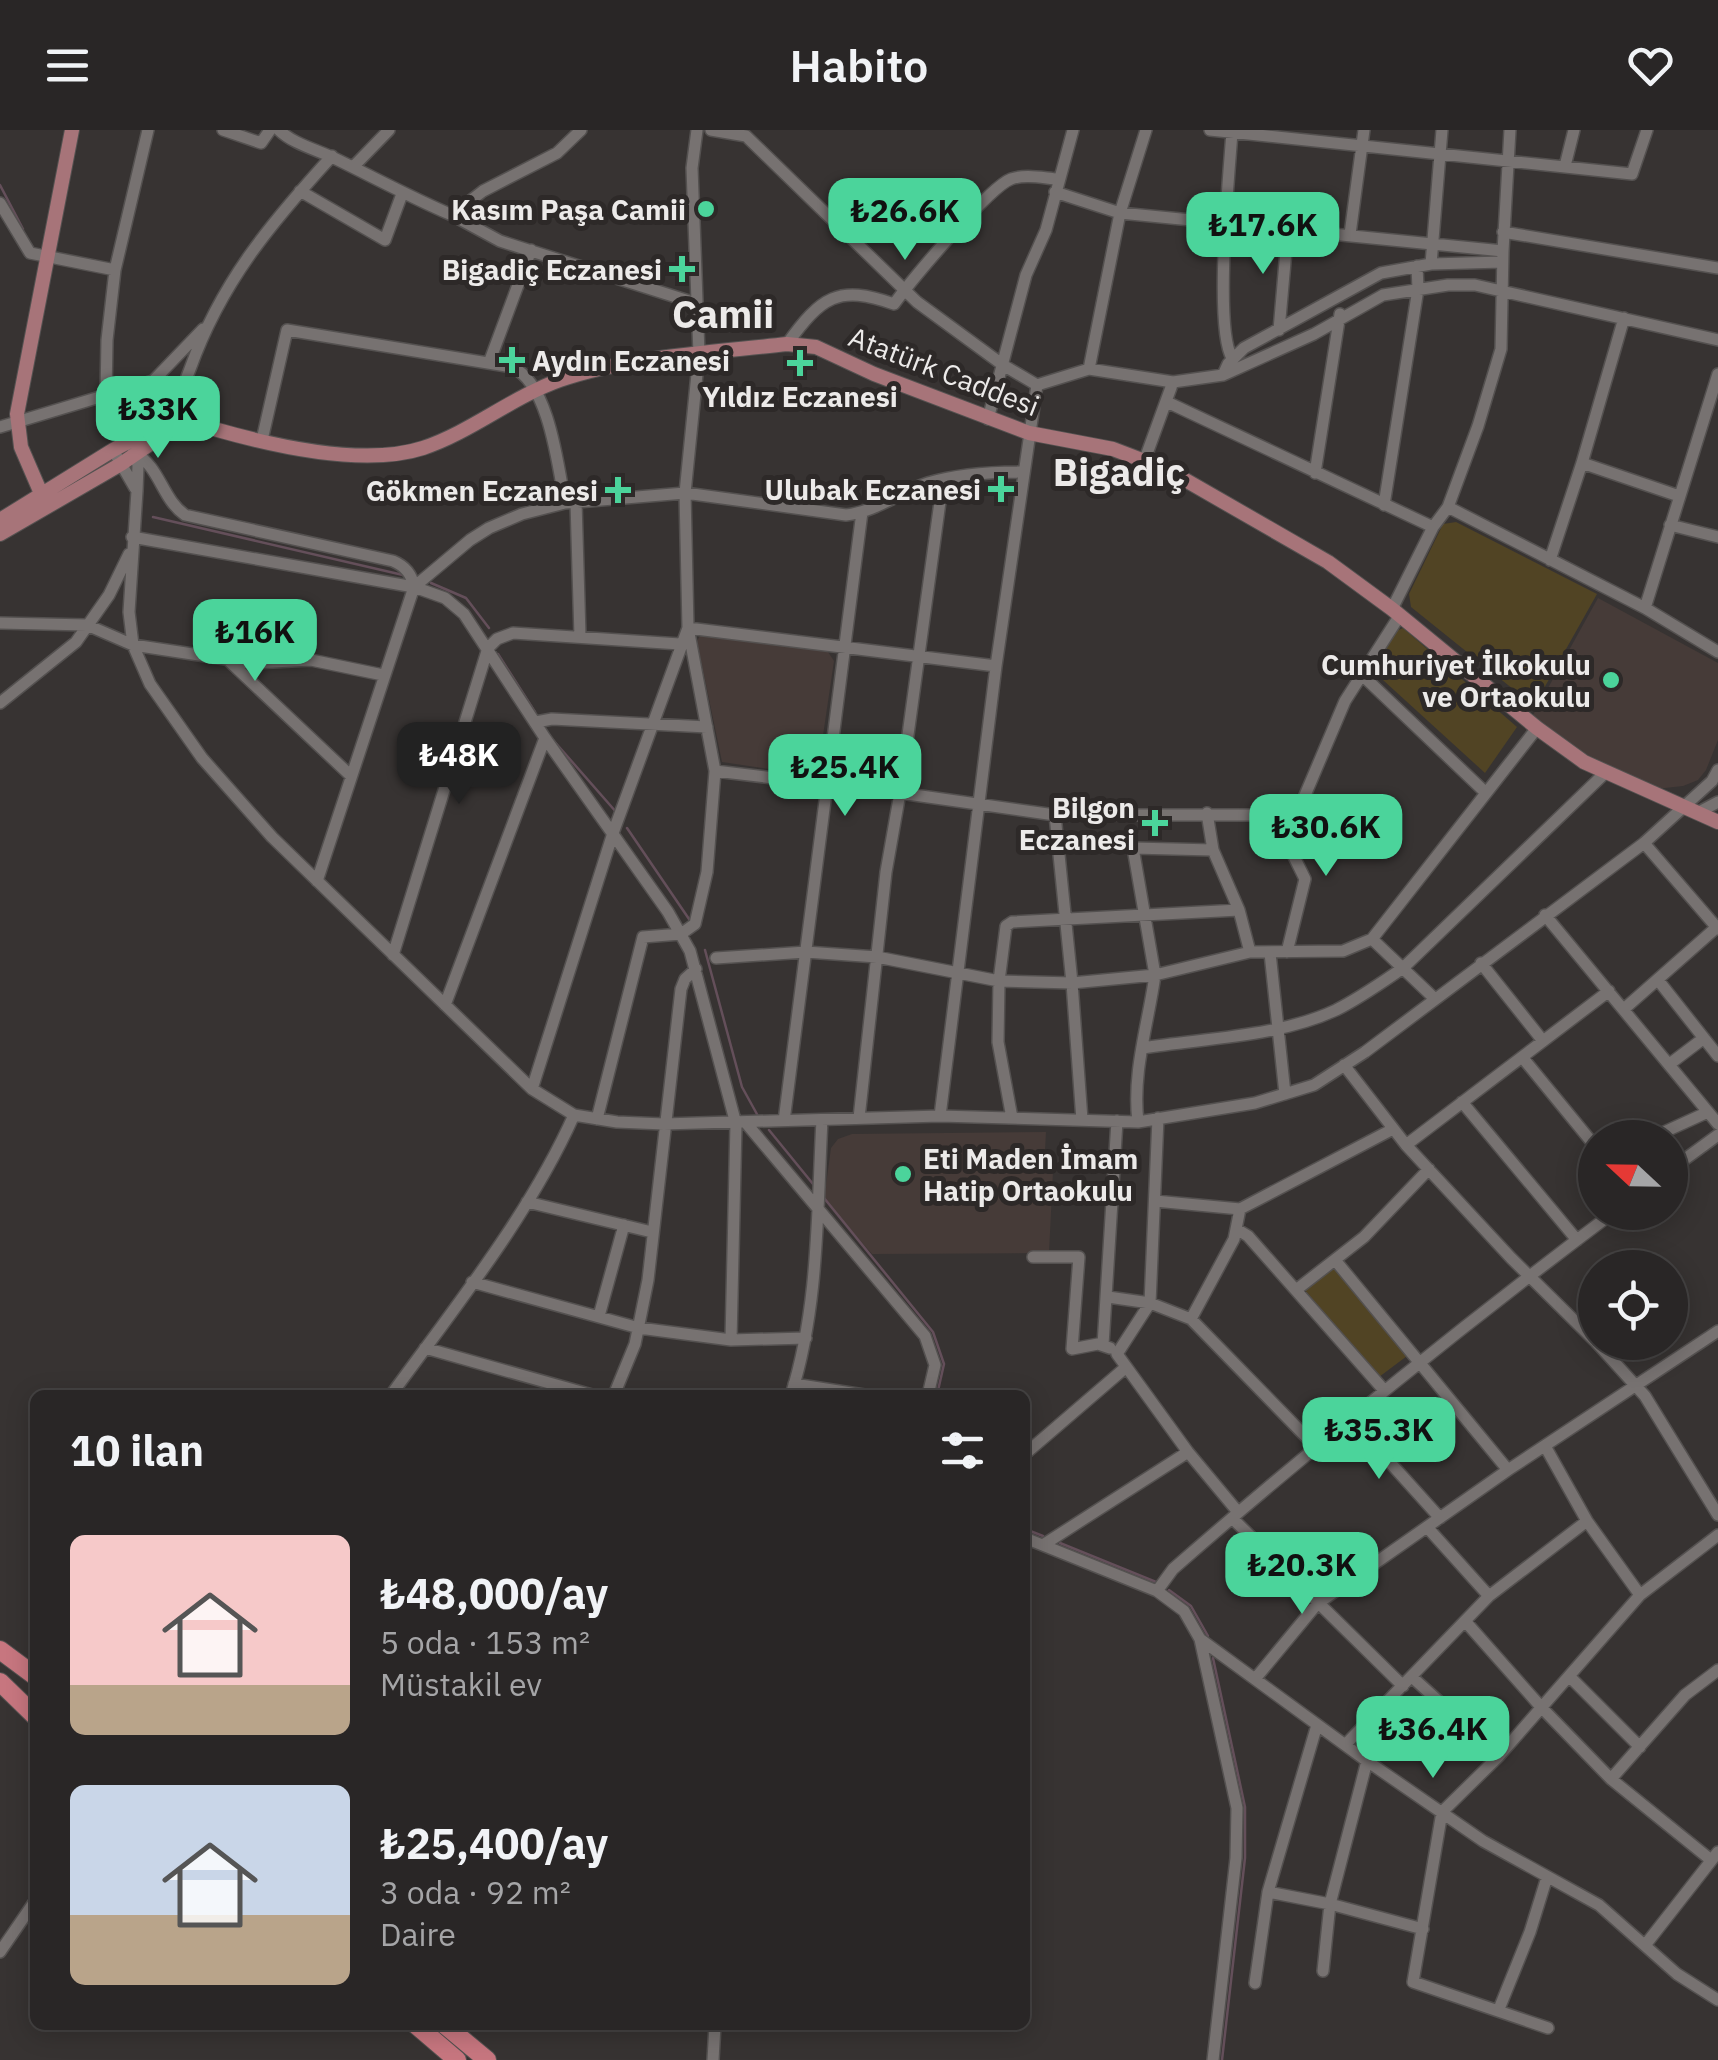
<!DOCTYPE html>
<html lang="tr">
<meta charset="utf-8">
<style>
:root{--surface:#292626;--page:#312e2e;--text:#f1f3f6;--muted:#a5a5a7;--line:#454343;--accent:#4bd49b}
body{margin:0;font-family:"IBM Plex Sans",sans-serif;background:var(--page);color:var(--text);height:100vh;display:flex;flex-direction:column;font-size:38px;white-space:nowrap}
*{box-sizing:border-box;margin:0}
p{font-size:32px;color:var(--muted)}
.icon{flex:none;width:55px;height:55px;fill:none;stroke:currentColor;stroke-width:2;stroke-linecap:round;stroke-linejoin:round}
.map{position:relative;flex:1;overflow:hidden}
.panel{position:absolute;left:30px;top:1260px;width:1000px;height:640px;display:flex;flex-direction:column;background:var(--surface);border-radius:15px;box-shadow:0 5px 25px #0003,0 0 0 2px var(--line)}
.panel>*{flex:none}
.needle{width:65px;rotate:292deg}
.tools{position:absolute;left:1578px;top:990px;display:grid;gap:20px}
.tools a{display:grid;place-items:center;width:110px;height:110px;border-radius:50%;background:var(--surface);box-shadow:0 5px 25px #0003,0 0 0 2px var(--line);font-size:50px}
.price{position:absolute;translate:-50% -85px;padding:0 22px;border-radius:20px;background:var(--accent);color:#111;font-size:32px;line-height:65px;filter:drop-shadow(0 2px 5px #0008)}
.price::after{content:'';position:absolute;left:50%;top:60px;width:30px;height:22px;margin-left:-15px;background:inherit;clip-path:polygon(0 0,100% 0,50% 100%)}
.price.selected{background:#222;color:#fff}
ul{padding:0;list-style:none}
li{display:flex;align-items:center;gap:30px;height:250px;padding:0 40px}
li span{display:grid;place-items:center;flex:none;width:280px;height:200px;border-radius:15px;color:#555}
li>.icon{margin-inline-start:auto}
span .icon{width:120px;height:120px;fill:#fffc;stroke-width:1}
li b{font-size:42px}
h2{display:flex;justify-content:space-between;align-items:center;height:120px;padding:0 40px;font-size:42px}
header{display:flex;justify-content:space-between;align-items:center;height:130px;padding:0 40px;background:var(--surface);font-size:45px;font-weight:600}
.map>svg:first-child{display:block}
</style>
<header><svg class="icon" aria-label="menu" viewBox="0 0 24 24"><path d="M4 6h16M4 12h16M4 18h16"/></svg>Habito<svg class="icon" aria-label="heart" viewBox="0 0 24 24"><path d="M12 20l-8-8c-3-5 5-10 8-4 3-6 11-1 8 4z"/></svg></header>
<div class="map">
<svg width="1718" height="1930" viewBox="0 0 1718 1930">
<rect width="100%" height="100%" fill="#373332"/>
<path fill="#463b38" d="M 1598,468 L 1718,533 L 1718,610 L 1706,640 L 1698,650 L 1683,656 L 1656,659 L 1618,646 L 1547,599 L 1533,585 Z
M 701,504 L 828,522 L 834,531 L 817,646 L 722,632 L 697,511 Z
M 1046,1002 L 1044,1039 L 1053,1041 L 1049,1123 L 872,1124 L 824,1070 L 831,1018 L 838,1009 L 852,1004 Z"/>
<path fill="#514424" d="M 1456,392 L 1597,464 L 1534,576 L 1411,477 L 1409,464 L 1443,394 Z
M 1403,498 L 1517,597 L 1485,643 L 1372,540 L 1394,502 Z
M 1334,1137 L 1407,1226 L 1379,1247 L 1304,1159 Z"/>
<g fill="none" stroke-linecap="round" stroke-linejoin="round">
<path stroke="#644f5a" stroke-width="2.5" d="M 0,55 L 23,99
M 153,387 L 403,445
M 431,453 L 466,468 L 489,498
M 498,524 L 535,582
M 553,610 L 617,683
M 627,698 L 689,789
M 705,820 L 742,957 L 758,986
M 769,1000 L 813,1054
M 824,1068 L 933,1202 L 944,1234 L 937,1265
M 1025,1399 L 1043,1406
M 1060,1413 L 1156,1452
M 1169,1460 L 1191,1476 L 1208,1506
M 1213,1528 L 1245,1677 L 1245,1728 L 1222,1930"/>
<g stroke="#545150" stroke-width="14">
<path id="minor" d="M 223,0 L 261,13 L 270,0
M 279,0 C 293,14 318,20 336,29 C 375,48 412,68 452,85 L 483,61 L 557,23 L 581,0
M 711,0 L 746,6 L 917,172 L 1003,235 L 1037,255 L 996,536 L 940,986
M 1210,0 L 1632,44 L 1647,0
M 1565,36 L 1574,0
M 353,37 L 389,0
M 300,61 L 385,110 L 402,64
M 1055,62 L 1120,83 L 1503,121
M 0,73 L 30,123 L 115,140
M 452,85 L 500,111 L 695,173
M 1503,102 L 1718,138
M 1350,104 L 1364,0
M 1431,134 L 1442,0
M 1279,200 L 1288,98
M 787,214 C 821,167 838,154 894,174 C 911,151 989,57 1011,49 C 1025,44 1043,48 1058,49
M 1232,228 C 1214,197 1229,45 1232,2
M 489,233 L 531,120
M 1089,239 L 1120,83 L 1146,0
M 1223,245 L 1228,234 L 1244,218 L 1381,143 L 1431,134 L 1502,132
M 1037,255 L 1089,239 L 1173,252
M 106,265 L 107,210 L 115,140 L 148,0
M 1167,272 L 1433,397
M 988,289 L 1026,145 L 1046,100 L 1073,0
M 177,291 C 175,275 184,255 190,239 C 221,152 271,93 332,26
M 0,297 L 153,251
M 170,297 L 153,257 L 153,251 L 203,199
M 262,310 L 287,200 L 512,237 C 549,253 558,336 565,373
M 133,319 L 138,335 L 137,361 L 129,482 L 133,515 L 150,554 L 202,628 L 272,707 L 532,959 L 574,985 L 617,992 L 664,994 L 940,986 L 1138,992 L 1255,973 L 1314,955 L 1365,922 L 1644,713 L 1712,651 L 1718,640
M 113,320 L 135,358
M 135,323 C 160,337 162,369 185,385 L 393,431 C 405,436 412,444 414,457 L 317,751
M 1145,329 L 1173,252 L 1223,245 L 1314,204 L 1383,165 L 1448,155 L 1475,155 L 1718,210
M 1582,333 L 1679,366
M 1315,343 L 1340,184
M 576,372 L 580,506
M 1384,375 L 1418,159 L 1417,136
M 1448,377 L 1645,478 L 1718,522
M 1670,395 L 1718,407
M 132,407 L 414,457 L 470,410 L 489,398 L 522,384 L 565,373 L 685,363 L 846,385 C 875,382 900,362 928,353 C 958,344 992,342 1023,342
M 1550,430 L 1582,333 L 1624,188
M 414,457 L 445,468 L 464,484 L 545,608 L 668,782 L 690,821 L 736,994 L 731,1210
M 1645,478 L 1718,244
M 1392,479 L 1433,397 L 1448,377 L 1478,296 L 1501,219 L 1503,121 L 1510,0
M 0,493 L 87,495 L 133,515 L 252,533 L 311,530 L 383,545
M 228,530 L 351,646
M 1360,543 L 1486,663
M 0,573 L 76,512 L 109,465 L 129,424
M 536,592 L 552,589 L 707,597
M 715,641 L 900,663 L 1055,685 L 1283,685 L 1303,670 L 1345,571 L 1400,485
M 1699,682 L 1718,672
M 1207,683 L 1213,720 L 1239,780 L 1250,822 L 1343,821 L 1372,809 L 1537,598
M 1055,685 L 1072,853 L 1082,990
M 1274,686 L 1305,749 L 1287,822
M 1644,713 L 1718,799
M 1545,785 L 1718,994
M 1372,809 L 1434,868
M 1270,823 L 1285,964
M 393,825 L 488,518 L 497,509 L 513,503 L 680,514
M 716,828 L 806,822 L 877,827 L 999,851 L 1072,853 L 1155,845 L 1133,718 L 1213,720
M 1481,833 L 1543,911
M 1658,850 L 1718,926
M 445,875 L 545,608
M 1624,879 L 1717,797
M 1143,918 C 1206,908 1278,907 1336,880 C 1360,868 1381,853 1403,838 L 1605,643
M 1522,927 L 1595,1016
M 1671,933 L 1704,908
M 1344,935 L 1406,1015 L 1511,1128 L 1595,1211
M 532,959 L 613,703 L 688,498 L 996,536
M 1462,972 L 1577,1110
M 859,988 L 886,742 L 900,663 L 943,350
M 1012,988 L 998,912 L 999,851 L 1006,796 L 1012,792 L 1239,780
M 1158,988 L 1150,1173 L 1117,1224 L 1188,1322 L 1238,1382
M 597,989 L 643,807 L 681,804 L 695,794 L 707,742 L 715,641 L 688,498 L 685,363 L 699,224 L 692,38 L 697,0
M 784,991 L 862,382
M 1138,992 C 1132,942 1148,895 1155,845 L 1250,822
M 746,993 L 925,1206 L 935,1235 L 928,1265
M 1651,1008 L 1708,982
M 1406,1015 L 1609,861
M 1670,1040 L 1718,1005
M 1155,1071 L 1240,1079 L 1393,999
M 527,1072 L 652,1102
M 1238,1100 L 1248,1106 L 1383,1259
M 1033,1127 L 1079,1127 L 1072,1219 L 1098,1214 L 1110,1218
M 1335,1130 L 1508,1340
M 472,1152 L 639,1198 L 731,1210 L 806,1208
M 1296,1160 L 1364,1107 L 1429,1039
M 1108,1167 L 1150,1173 L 1191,1189 L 1234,1109 L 1240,1079
M 599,1186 L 624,1095
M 1191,1189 L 1314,1315
M 1596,1212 L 1645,1266 L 1718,1385
M 1103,1215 L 1117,991
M 425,1218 L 592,1265
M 794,1254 L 864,1265
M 391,1265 C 455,1177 530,1084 574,985
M 614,1265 L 635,1214 L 648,1150 L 681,859 L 685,849 L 696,839
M 791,1265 C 819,1177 817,1081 822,990
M 1349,1287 L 1440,1388
M 1545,1316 L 1587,1391 L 1640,1465
M 1025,1324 L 1125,1238
M 1232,1388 L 1403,1556
M 1427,1397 L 1489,1466
M 1025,1408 L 1157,1461 L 1184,1481 L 1200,1509 L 1237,1678 L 1236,1728 L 1213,1930
M 1043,1415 L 1188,1322
M 1157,1461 L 1173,1439 C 1316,1314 1462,1196 1614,1082
M 1465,1491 L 1541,1577 L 1611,1649 L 1711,1730
M 1200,1509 L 1367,1631 L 1483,1711 L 1599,1775 L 1677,1844 L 1718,1870
M 1412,1547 L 1499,1626
M 1570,1547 L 1640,1617
M 1255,1549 L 1317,1474 L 1508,1340 L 1718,1201
M 1345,1615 L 1489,1466 L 1587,1391
M 1611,1649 L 1685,1565 L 1718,1540
M 1268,1762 L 1330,1774 L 1423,1799
M 1646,1814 L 1718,1722
M 0,1822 L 35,1771
M 1323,1841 L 1330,1774 L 1367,1631
M 1255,1853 L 1268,1762 L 1317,1595
M 1499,1879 L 1530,1802 L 1547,1747
M 1548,1898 L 1413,1852 L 1442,1682 L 1499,1626 L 1640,1465 L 1718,1405
M 713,1930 L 715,1895"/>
</g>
<g stroke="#545150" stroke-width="16">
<path id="major" d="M 46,375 L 21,317 L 17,284 L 72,0
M 0,390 L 113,320 L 175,287 C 243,309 355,340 423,318 C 471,302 512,267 560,250 C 625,227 718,222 787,214 L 816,217 L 874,244 L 1029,303 L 1113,319 L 1168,340 L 1328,432 L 1392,479 L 1537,598 L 1584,632 L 1718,692
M 0,404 L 121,334 L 185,290"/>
</g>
<g stroke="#545150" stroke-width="20">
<path id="highway" d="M 0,1520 L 35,1546
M 0,1552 L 35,1586
M 416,1895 L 457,1930
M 445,1895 L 487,1930"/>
</g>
<use href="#minor" stroke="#777271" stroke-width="11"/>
<use href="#major" stroke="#a77479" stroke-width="14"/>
<use href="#highway" stroke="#c7767f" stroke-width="18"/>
</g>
<g fill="#4bd49b" stroke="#2d2928" stroke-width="4">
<circle cx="706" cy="79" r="10"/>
<path d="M677 124h10v10h10v10h-10v10h-10v-10h-10v-10h10z"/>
<path d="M507 215h10v10h10v10h-10v10h-10v-10h-10v-10h10z"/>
<path d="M795 218h10v10h10v10h-10v10h-10v-10h-10v-10h10z"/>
<path d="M996 344h10v10h10v10h-10v10h-10v-10h-10v-10h10z"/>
<path d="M613 345h10v10h10v10h-10v10h-10v-10h-10v-10h10z"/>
<circle cx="1611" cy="550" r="10"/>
<path d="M1150 678h10v10h10v10h-10v10h-10v-10h-10v-10h10z"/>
<circle cx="903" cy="1044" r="10"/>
</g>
<g text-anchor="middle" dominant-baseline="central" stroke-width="10" stroke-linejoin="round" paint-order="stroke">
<g font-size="28" font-weight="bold" fill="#eceae9" stroke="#2d2928" text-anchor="end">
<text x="686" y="79">Kasım Paşa Camii</text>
<text x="662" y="139">Bigadiç Eczanesi</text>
<text x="532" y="230" text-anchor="start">Aydın Eczanesi</text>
<text x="800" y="266" text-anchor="middle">Yıldız Eczanesi</text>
<text x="981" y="359">Ulubak Eczanesi</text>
<text x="598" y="360">Gökmen Eczanesi</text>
<text x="1591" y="534">Cumhuriyet İlkokulu<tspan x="1591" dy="32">ve Ortaokulu</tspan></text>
<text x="1135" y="677">Bilgon<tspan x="1135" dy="32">Eczanesi</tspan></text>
<text x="923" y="1028" text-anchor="start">Eti Maden İmam<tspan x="923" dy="32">Hatip Ortaokulu</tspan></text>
</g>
<g font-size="28" fill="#eceae9" stroke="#2d2928">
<text transform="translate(944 241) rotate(21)">Atatürk Caddesi</text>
</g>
<g font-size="38" font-weight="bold" fill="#eceae9" stroke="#2d2928">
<text x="723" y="183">Camii</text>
<text x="1119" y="341">Bigadiç</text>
</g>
</g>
</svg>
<div class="tools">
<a><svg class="needle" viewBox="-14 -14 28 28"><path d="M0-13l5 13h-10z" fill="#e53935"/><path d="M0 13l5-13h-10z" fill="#a5a5a7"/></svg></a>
<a><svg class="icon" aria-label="locate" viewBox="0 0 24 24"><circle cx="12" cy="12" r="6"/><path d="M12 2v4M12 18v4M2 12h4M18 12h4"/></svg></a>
</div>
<b class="price" style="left:905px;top:133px">₺26.6K</b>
<b class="price" style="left:1263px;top:147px">₺17.6K</b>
<b class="price" style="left:158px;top:331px">₺33K</b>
<b class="price" style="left:255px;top:554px">₺16K</b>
<b class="price selected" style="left:459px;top:677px">₺48K</b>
<b class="price" style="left:845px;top:689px">₺25.4K</b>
<b class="price" style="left:1326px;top:749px">₺30.6K</b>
<b class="price" style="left:1379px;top:1352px">₺35.3K</b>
<b class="price" style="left:1302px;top:1487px">₺20.3K</b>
<b class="price" style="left:1433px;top:1651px">₺36.4K</b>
<section class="panel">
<h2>10 ilan<svg class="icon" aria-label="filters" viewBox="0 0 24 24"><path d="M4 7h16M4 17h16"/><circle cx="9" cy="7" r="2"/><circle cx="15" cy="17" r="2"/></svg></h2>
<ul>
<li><span style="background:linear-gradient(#f6c9c9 75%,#b9a48a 0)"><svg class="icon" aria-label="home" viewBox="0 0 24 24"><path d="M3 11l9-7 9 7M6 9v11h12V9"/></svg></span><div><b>₺48,000/ay</b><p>5 oda · 153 m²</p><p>Müstakil ev</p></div></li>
<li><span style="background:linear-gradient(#c9d6e8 65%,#b9a48a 0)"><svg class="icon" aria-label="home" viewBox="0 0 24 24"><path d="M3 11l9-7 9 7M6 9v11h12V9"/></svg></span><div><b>₺25,400/ay</b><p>3 oda · 92 m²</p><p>Daire</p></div></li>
</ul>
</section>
</div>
